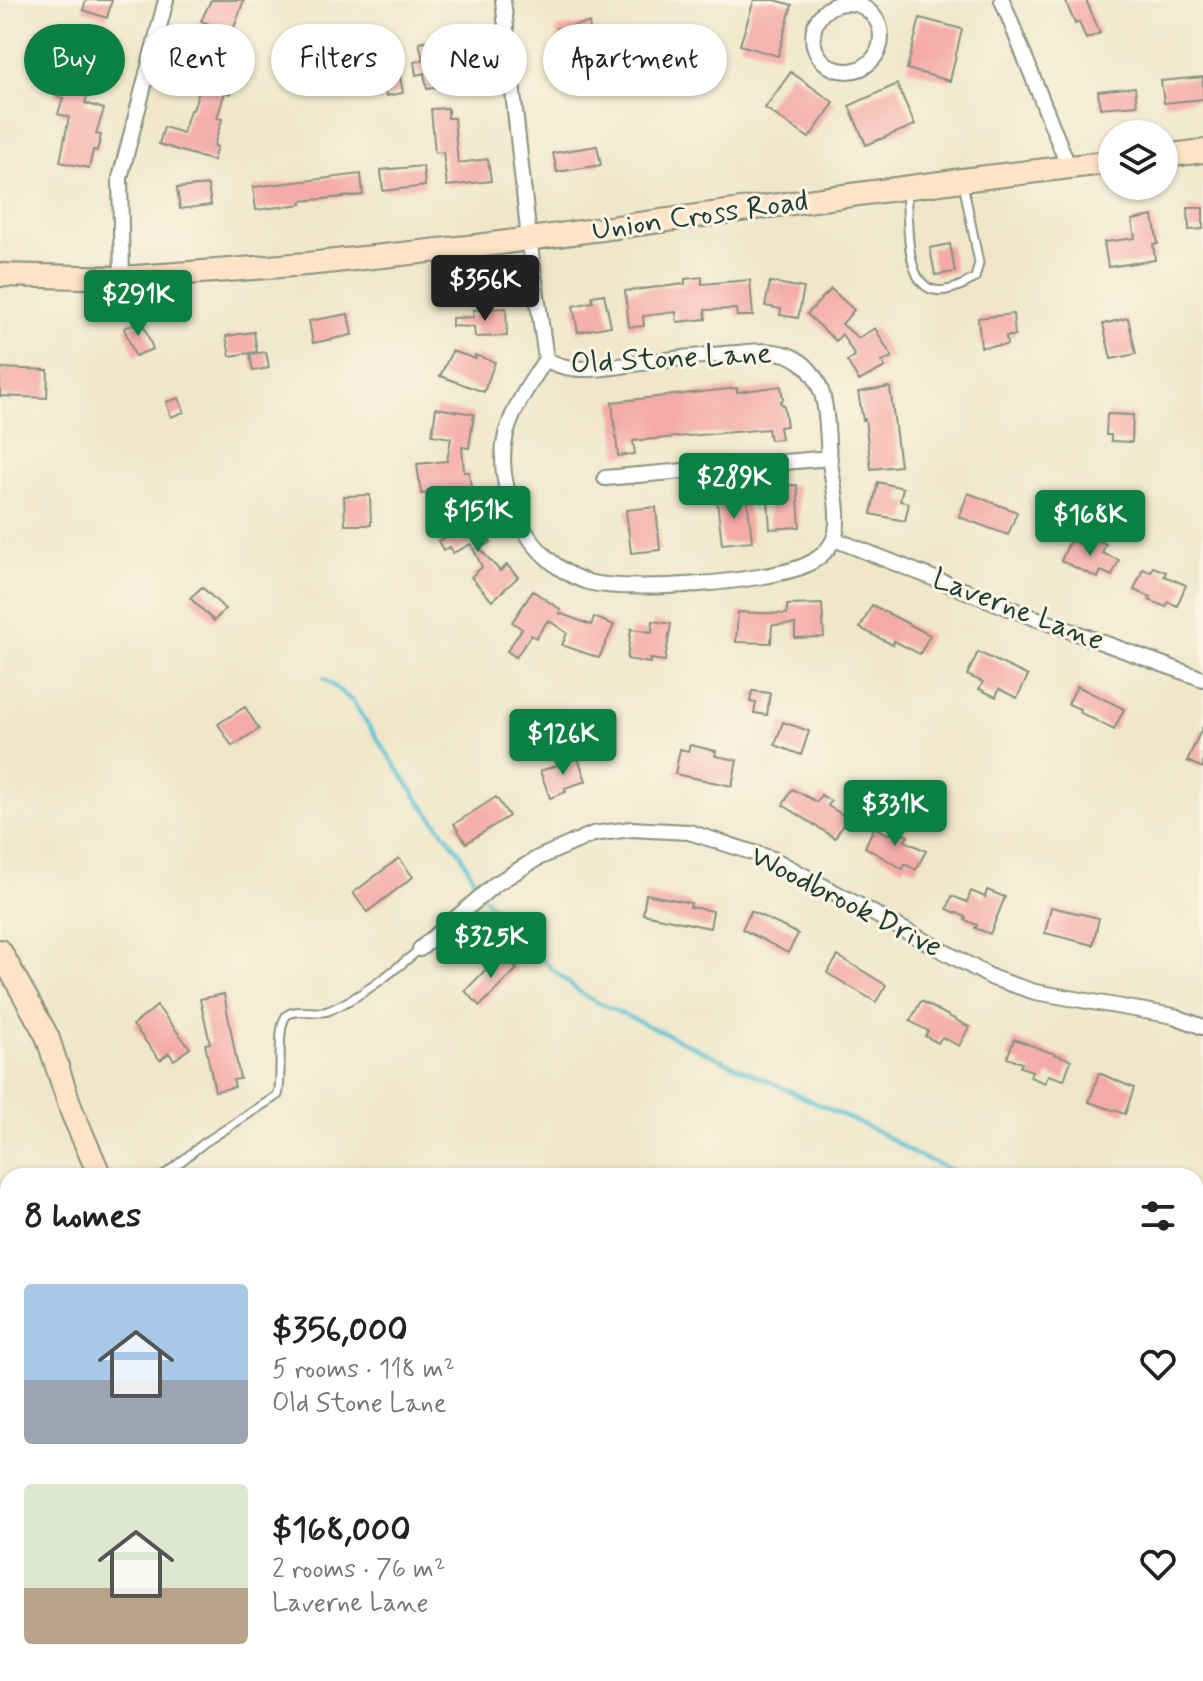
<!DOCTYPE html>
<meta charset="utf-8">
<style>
:root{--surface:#fff;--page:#f2f2f2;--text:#222;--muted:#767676;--accent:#0b8043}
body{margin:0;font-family:Mynerve,sans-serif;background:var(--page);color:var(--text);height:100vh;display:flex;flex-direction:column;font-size:30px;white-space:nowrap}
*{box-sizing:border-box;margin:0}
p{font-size:26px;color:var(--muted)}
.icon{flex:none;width:44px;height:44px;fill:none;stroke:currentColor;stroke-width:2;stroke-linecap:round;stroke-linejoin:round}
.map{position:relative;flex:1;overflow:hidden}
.sheet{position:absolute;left:0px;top:1168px;width:1204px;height:514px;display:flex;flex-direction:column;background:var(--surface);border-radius:24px 24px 0 0;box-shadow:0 2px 6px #0004}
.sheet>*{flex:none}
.hud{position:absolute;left:24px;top:24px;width:800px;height:72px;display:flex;gap:16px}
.buttons{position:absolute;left:1098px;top:120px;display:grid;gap:16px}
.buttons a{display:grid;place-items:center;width:80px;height:80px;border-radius:50%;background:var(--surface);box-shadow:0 2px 6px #0004;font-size:40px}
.price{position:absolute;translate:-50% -68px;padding:0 18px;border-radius:8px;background:var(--accent);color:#fff;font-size:26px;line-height:52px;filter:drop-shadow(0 2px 4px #0008)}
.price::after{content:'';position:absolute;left:50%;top:48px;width:24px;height:18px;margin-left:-12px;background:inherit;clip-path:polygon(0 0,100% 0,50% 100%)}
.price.selected{background:#222;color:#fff}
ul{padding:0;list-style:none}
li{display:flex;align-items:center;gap:24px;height:200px;padding:0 24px}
li span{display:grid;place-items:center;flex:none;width:224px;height:160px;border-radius:8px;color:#555}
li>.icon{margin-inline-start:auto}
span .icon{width:96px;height:96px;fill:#fffc;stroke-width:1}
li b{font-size:34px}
h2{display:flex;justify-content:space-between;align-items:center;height:96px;padding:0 24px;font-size:34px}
.tag{padding:0 28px;border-radius:36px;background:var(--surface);box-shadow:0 2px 6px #0004;font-size:28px;line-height:72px}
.tag.selected{background:var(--accent);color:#fff}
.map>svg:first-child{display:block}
</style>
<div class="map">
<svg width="1203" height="1681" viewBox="0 0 1203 1681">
<rect width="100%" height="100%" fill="#fcf5e5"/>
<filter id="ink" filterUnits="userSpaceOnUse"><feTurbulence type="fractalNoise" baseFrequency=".0125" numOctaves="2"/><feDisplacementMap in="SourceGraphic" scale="16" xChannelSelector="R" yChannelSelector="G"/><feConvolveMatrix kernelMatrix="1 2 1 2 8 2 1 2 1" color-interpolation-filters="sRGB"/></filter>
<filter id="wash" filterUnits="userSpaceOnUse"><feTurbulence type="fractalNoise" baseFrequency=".006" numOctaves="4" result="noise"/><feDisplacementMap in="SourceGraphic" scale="32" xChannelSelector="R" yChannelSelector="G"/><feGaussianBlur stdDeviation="1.8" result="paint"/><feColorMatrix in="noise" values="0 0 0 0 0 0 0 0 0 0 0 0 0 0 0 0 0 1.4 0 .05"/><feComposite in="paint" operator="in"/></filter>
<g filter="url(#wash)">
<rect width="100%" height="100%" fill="#f0e7ca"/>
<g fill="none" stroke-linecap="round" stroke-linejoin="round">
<path stroke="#57c1d3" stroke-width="4" d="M 324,678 L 352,701 L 418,799 L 460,853 L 480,891
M 485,898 C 516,936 548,969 588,998 L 879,1132 L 915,1154 L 964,1176
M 1196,1270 L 1203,1276"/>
</g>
<g id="blocks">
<path fill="#f4aaa8" d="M 86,0 L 112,0 L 107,18 L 83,10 Z
M 211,0 L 244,0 L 232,33 L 201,21 Z
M 754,0 L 775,0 L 792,5 L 778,56 L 740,45 Z
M 1065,0 L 1086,0 L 1100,33 L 1086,39 L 1079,22 L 1075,24 Z
M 920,18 L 962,29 L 950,81 L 907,69 Z
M 589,23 L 592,43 L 586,43 L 590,70 L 563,74 L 556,28 Z
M 74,28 L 116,45 L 111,57 L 106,55 L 98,76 L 95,75 L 85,103 L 104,109 L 96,134 L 101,135 L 97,151 L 93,150 L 89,168 L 60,162 L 69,117 L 58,114 L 63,98 L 55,96 L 58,85 L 64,87 L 71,66 L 69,65 L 74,51 L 66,48 Z
M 440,38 L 449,85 L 427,89 L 424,73 L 416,75 L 414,62 L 423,60 L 419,42 Z
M 194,52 L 232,63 L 230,72 L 237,74 L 230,94 L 225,92 L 217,118 L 222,119 L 214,146 L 217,147 L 213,161 L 159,144 L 164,127 L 183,133 L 190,110 L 193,110 L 204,74 L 188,69 Z
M 399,71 L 403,93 L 386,96 L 382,73 Z
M 791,72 L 834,103 L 809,138 L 765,108 Z
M 1203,77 L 1203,99 L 1164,103 L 1161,81 Z
M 897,84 L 915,125 L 866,145 L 849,106 Z
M 1135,87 L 1137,105 L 1100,108 L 1098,91 Z
M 448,108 L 448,118 L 454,118 L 458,163 L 488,159 L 491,181 L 447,186 L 443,152 L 435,153 L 431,109 Z
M 597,146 L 601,165 L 557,172 L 553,153 Z
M 423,166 L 425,186 L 383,191 L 381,170 Z
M 361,174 L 363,195 L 302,201 L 302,204 L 256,210 L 253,187 Z
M 208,185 L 211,205 L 180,209 L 177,188 Z
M 1188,208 L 1203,208 L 1203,229 L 1189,230 Z
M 1153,216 L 1158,244 L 1153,244 L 1155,260 L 1108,267 L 1104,242 L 1135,238 L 1132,220 Z
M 950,244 L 955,272 L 935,275 L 930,248 Z
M 702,277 L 702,284 L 750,280 L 753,316 L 737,316 L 736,309 L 705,310 L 706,319 L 677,322 L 676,312 L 643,316 L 644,326 L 629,327 L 625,291 L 685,284 L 685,279 Z
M 770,282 L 804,288 L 798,318 L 780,315 L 781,309 L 765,306 Z
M 831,289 L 854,310 L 842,324 L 858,338 L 875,328 L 892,357 L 882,362 L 885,367 L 859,381 L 847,361 L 855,356 L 842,334 L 836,341 L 807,314 Z
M 604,294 L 611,326 L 578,332 L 573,306 L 593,302 L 592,296 Z
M 506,308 L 507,336 L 475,337 L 474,327 L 452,326 L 452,318 L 474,317 L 473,310 Z
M 348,314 L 352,335 L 313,343 L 309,321 Z
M 1013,314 L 1015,336 L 1006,336 L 1007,345 L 981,347 L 978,318 Z
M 1128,318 L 1136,354 L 1111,359 L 1103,324 Z
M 142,321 L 153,349 L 135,356 L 124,328 Z
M 254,332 L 257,352 L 230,356 L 226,336 Z
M 452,351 L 476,359 L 475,355 L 495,362 L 484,392 L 440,376 Z
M 266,352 L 269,368 L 253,371 L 250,354 Z
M 0,368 L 48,370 L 47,398 L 0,396 Z
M 781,386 L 783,399 L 780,402 L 784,406 L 787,426 L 779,427 L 781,439 L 770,440 L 768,429 L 665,438 L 633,441 L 635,454 L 618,456 L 612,402 L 737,388 L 737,392 Z
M 890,387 L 900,466 L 871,469 L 865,419 L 863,420 L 858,392 Z
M 179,398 L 184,412 L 171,417 L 166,402 Z
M 436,408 L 474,414 L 469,448 L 462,447 L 464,472 L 469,472 L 471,489 L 421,494 L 417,464 L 447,461 L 451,438 L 432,435 Z
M 1107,414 L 1133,415 L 1132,442 L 1111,441 L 1111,435 L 1106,435 Z
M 878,482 L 903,488 L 900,501 L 909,503 L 905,521 L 871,514 Z
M 797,485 L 800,527 L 770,529 L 767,486 Z
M 968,493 L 1017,512 L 1008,535 L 959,517 Z
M 370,495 L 371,525 L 345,525 L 344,496 Z
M 747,498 L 752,541 L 722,544 L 717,501 Z
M 656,507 L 660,550 L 631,553 L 626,510 Z
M 475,511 L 491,542 L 479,548 L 500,571 L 507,565 L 518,577 L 492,601 L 471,577 L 482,567 L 471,544 L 453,553 L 450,547 L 443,550 L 438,541 L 446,537 L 441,528 Z
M 1090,537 L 1106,544 L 1102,553 L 1119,560 L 1112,576 L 1101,571 L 1098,578 L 1061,561 L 1070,540 L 1086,547 Z
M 1153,567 L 1166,572 L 1164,576 L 1186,585 L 1177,606 L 1168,602 L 1166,607 L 1149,600 L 1151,597 L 1134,590 L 1143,569 L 1151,572 Z
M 202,587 L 225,609 L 214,621 L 190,598 Z
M 533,591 L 561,610 L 559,613 L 591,625 L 594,617 L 614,625 L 599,658 L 562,645 L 567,633 L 548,620 L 536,638 L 531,635 L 516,657 L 507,651 L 522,629 L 512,622 Z
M 822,604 L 824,637 L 795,638 L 795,624 L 772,625 L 771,643 L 736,642 L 738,612 L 787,614 L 787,605 Z
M 872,605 L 930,635 L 920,654 L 894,641 L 893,645 L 860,628 Z
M 653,621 L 671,624 L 665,661 L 650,659 L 650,663 L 627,659 L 631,629 L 652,632 Z
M 978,652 L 1028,676 L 1017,698 L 999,689 L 996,697 L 979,689 L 983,682 L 967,675 Z
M 1077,686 L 1124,709 L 1114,730 L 1079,712 L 1080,709 L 1068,704 Z
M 752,691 L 770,693 L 767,715 L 754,713 L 756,703 L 750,702 Z
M 245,707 L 259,729 L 232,746 L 218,724 Z
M 783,722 L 809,731 L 801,755 L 775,745 Z
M 1203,726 L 1203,768 L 1187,761 Z
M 690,745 L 716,751 L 715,756 L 737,760 L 732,786 L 675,774 L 680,749 L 688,751 Z
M 578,758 L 586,781 L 565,788 L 566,792 L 550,798 L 540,771 Z
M 792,789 L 817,802 L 821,795 L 831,801 L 828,806 L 847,817 L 835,838 L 783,805 Z
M 496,797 L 509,816 L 466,843 L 454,824 Z
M 874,827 L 890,835 L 893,828 L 908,836 L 905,841 L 926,851 L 916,870 L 905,864 L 903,869 L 865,847 Z
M 399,858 L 413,877 L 367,912 L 353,893 Z
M 987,890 L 1005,897 L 990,934 L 975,928 L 977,925 L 965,920 L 966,917 L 947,909 L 952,896 L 967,902 L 971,891 L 985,897 Z
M 646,894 L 691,903 L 690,907 L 713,911 L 710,928 L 643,914 Z
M 1051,907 L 1099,918 L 1093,945 L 1045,933 Z
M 751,911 L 798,934 L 788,953 L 742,929 Z
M 502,953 L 517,969 L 480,1006 L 465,991 Z
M 838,956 L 886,985 L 876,1002 L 827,973 Z
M 224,994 L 240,1079 L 233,1080 L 235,1087 L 215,1091 L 205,1044 L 210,1043 L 200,999 Z
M 921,1001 L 969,1027 L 959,1046 L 942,1037 L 938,1043 L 925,1036 L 928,1031 L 910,1021 Z
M 157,1006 L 190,1048 L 174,1060 L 169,1053 L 160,1060 L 133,1025 Z
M 1014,1039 L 1071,1060 L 1064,1080 L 1048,1075 L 1045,1083 L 1030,1077 L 1032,1071 L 1020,1067 L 1022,1063 L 1007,1058 Z
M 1099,1073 L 1134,1088 L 1125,1114 L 1089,1102 Z"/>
</g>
</g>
<g filter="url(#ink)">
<use href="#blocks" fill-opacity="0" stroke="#88927f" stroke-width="2"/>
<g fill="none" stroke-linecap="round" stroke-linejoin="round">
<g stroke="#88927f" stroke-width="11">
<path id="lane" d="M 906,190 C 910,237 901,323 975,278 L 979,263 L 963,183
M 163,1176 L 204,1143 L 278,1095 C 283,1076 276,1029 286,1016 C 294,1007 317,1015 328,1011 C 363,996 391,973 420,949
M 795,1674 L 802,1681
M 656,1681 L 662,1675"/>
</g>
<g stroke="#88927f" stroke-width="18">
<path id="street" d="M 503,0 L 529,239 L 546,359 C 530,383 514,406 506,434 C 492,490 529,562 585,581 C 624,594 769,582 806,565 C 817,560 827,552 833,541 C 843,521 832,479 829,457 C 826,425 830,384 801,362 C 782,348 759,351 737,353 C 705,355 673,359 641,363 C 617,366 586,373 562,366 C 557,365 551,362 546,359
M 1002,0 L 1069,168
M813 37a34 34 0 1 1 68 0a34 34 0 1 1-68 0Z
M 122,278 L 120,178 L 166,0
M 605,478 L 830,458
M 834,539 L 1024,614 L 1203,679
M 420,949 L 494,885 L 538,858 L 593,834 L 631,829 L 689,832 L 773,859 L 993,978 L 1035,992 L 1174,1016 L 1203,1027
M 0,1466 L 8,1458
M 0,1505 L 8,1512"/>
</g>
<g stroke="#88927f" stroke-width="26">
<path id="secondary" d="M 1164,156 L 1203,151
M 0,275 L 122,278 L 307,264 L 477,246 L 962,180 L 1112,162
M 0,951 L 47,1036 L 72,1112 L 100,1176
M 529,1674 L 536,1681"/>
</g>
<use href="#lane" stroke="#fff" stroke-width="7"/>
<use href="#street" stroke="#fff" stroke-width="14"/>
<use href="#secondary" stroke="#fee4c6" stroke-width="22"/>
</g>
</g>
<g text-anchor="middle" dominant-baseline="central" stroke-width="6" stroke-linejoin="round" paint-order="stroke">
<g font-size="30" fill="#1f3d34" stroke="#fcf5e5">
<text transform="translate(700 216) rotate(-8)">Union Cross Road</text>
<text transform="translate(671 359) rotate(-3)">Old Stone Lane</text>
<text transform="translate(1018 610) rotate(21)">Laverne Lane</text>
<text transform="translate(846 902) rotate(27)">Woodbrook Drive</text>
</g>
</g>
</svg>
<div class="buttons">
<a><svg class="icon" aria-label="layers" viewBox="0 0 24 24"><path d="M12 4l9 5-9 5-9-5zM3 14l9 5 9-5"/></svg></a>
</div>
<b class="price selected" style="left:485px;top:323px">$356K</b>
<b class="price" style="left:138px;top:338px">$291K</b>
<b class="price" style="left:734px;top:521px">$289K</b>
<b class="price" style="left:478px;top:554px">$151K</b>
<b class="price" style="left:1090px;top:558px">$168K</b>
<b class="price" style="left:563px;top:777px">$126K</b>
<b class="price" style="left:895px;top:848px">$331K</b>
<b class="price" style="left:491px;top:980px">$325K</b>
<div class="hud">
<a class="tag selected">Buy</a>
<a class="tag">Rent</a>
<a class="tag">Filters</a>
<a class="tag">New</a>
<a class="tag">Apartment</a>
</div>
<section class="sheet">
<h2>8 homes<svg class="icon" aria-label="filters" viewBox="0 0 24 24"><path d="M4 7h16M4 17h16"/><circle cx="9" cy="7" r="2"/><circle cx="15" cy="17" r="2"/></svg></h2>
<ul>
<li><span style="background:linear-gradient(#a9c7e8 60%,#9aa5b1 0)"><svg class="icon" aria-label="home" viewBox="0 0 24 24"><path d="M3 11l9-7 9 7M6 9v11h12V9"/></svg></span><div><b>$356,000</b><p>5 rooms · 118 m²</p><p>Old Stone Lane</p></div><svg class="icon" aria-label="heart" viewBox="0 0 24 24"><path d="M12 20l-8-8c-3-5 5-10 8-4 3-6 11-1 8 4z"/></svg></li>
<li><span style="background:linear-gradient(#dfe7d0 65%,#b9a48a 0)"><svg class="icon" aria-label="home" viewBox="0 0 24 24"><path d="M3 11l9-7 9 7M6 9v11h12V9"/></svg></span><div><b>$168,000</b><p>2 rooms · 76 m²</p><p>Laverne Lane</p></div><svg class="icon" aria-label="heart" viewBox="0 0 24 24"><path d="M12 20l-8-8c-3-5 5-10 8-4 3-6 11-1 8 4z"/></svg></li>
</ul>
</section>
</div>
